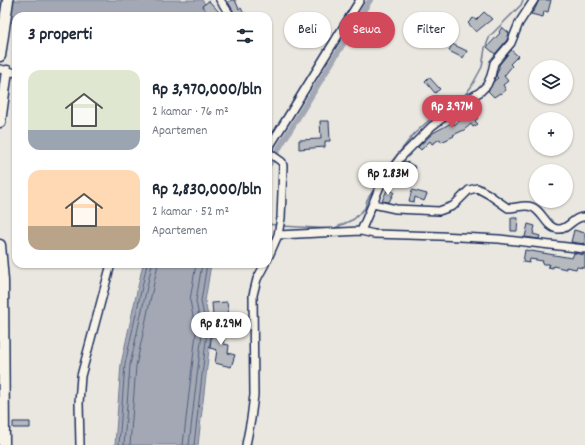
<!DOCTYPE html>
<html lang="id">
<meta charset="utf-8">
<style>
:root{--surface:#fff;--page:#f2f2f3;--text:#1f2937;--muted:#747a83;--accent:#d1495b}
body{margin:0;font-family:Dekko,sans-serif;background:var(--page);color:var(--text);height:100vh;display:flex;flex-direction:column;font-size:15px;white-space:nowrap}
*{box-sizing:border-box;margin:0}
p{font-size:13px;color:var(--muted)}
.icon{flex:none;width:22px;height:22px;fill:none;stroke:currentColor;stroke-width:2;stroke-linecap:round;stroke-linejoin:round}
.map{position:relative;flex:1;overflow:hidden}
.panel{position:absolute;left:12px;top:12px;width:260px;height:256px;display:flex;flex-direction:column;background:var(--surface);border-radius:12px;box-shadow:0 1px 3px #0004}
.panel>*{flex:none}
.guide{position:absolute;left:284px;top:12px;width:241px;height:36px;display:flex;gap:8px}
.tools{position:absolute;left:529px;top:60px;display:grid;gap:8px}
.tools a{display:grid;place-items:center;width:44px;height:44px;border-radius:50%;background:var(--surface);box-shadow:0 1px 3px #0004;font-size:20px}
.price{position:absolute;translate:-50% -34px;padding:0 9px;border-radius:14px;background:#fff;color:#222;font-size:13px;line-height:26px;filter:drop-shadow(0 1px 2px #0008)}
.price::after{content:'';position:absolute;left:50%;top:24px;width:12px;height:9px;margin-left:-6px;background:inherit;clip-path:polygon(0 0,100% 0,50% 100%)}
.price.active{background:var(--accent);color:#fff}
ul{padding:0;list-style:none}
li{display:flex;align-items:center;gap:12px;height:100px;padding:0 16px}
li span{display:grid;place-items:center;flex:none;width:112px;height:80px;border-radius:12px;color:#555}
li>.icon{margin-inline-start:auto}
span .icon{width:48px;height:48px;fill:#fffc;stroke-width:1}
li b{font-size:17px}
h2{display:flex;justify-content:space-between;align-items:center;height:48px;padding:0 16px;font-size:17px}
.pill{padding:0 14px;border-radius:18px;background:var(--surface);box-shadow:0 1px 3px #0004;font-size:14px;line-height:36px}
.pill.active{background:var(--accent);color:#fff}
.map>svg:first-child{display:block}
</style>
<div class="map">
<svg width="585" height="445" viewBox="0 0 585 445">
<rect width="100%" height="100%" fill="#eae7e0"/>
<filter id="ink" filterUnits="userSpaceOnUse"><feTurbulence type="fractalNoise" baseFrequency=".025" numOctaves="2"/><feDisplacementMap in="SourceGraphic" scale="8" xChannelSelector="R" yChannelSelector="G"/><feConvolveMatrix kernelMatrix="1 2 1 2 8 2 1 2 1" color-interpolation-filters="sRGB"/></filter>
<g filter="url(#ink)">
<path fill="#a3a8b4" stroke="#6d7892" d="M 0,0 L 202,0 L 216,16 L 16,16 L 16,23 L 0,21 Z
M 143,264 L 211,264 L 205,301 L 211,332 L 198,445 L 115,445 L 121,364 Z"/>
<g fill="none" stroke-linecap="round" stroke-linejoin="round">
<path stroke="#515f80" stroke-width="1" d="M 119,445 L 125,364 L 147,264
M 124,445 L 130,365 L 152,264
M 130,445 L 136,366 L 158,264
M 183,445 L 196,333 L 190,300 L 196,264
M 189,445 L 202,333 L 196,301 L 202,264
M 194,445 L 207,332 L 201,301 L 207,264"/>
<path stroke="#6d7892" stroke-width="1.5" d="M 380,180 L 390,164 L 414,134 L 439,111 L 464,96 L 471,87 L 482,67 L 485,48 L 490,36 L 521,5 L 523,0
M 268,224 L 276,225
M 282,226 L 333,229 L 354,219 L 365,208 L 367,200 L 378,183"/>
<path stroke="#a3a8b4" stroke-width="6" d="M 268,166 L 370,0"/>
</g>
<path fill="#b6babf" stroke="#1b2f5e" d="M 232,0 L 235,0 L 239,9 L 241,8 L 245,16 L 236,16 L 228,2 Z
M 539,0 L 551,0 L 548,12 L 544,11 L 543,17 L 531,14 L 533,11 L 534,11 Z
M 209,1 L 220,13 L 216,16 L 210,16 L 202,6 Z
M 484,12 L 492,19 L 476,32 L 468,23 L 473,18 L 476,20 Z
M 502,27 L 509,33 L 507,40 L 495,54 L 487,47 L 500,33 L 499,32 Z
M 452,44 L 467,51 L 463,58 L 449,51 Z
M 511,50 L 518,56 L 510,64 L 512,66 L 504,76 L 508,81 L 503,85 L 506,90 L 501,94 L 500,93 L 494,97 L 488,91 L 494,81 L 498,78 L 496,76 L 499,68 L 499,65 Z
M 429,77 L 440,89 L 435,93 L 425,81 Z
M 466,107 L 467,108 L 465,109 L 471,117 L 474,114 L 478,118 L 475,121 L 478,124 L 473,127 L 471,124 L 464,130 L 453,135 L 454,136 L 448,139 L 441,142 L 440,139 L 432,144 L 430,141 L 421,150 L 418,147 L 433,133 L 453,122 L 454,125 L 464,117 L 460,111 Z
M 320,121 L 329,121 L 330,141 L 325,141 L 325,147 L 299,149 L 299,140 L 321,139 Z
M 405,161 L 416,167 L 413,174 L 401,168 Z
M 387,190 L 394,192 L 389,202 L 382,201 Z
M 412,190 L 427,194 L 424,201 L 415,197 L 414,202 L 409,201 Z
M 511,218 L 518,218 L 517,231 L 511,231 Z
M 528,224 L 535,226 L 533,234 L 540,236 L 539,239 L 525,237 Z
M 574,230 L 585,233 L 585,244 L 571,242 Z
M 525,250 L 572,258 L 574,253 L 585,255 L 585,268 L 577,267 L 576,269 L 566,267 L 566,269 L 553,266 L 553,268 L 548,267 L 549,264 L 542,264 L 543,261 L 530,259 L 529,263 L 523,262 Z
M 227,302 L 229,316 L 213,316 L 212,303 Z
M 213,323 L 227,326 L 223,344 L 229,345 L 228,353 L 235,355 L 231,367 L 215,363 L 217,350 L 210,348 Z
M 13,422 L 30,422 L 30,428 L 13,428 Z"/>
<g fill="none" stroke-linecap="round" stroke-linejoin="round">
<g stroke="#1b2f5e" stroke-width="10">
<path id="minor" d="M 220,0 L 231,16
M 0,69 L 16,73
M 268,149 L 360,0
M 268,152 L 282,162 L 283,166 L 281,218 L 278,235 L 361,231 L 381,184 L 401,157 L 432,126 L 467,100 L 480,92 L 487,85 L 491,76 L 494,63 L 511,43 L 519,23 L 534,0
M 373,204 L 396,209 L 439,211 L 453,206 L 469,190 L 477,188 L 488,194 L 508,208 C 517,208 524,204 532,207 C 543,211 546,228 558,229 C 569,230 573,216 585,217
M 361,231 L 374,234 L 440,236 L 499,239 L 585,249
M 268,258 L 278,235
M 80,445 L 79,403 L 81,376 L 111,264
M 246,445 L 251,419 L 254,395 L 253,295 L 257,279 L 265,264"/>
</g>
<g stroke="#1b2f5e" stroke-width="13">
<path id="highway" d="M 0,56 L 8,0
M 0,122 L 7,71
M 0,245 L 3,281 L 4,445"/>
</g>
<use href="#minor" stroke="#f7f3e8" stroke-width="7"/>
<use href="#highway" stroke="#f7f3e8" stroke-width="10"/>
</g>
</g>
</svg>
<div class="tools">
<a><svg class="icon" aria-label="layers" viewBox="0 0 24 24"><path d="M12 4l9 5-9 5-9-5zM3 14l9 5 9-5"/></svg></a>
<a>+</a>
<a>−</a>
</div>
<b class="price active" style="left:452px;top:129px">Rp 3.97M</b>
<b class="price" style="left:388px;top:196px">Rp 2.83M</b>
<b class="price" style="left:221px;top:346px">Rp 8.29M</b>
<div class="guide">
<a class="pill">Beli</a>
<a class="pill active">Sewa</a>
<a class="pill">Filter</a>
</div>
<section class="panel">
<h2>3 properti<svg class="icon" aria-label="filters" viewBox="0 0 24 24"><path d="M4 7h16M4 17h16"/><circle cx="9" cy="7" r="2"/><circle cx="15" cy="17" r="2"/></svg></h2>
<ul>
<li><span style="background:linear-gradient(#dfe7d0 75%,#9aa5b1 0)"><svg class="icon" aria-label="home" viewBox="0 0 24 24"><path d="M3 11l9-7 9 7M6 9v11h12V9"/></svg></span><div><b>Rp 3,970,000/bln</b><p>2 kamar · 76 m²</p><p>Apartemen</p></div></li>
<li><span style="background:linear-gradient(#ffd9b3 70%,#b9a48a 0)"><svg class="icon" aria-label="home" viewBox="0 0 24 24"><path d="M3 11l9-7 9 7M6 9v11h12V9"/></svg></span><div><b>Rp 2,830,000/bln</b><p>2 kamar · 52 m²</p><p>Apartemen</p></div></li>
</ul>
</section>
</div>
